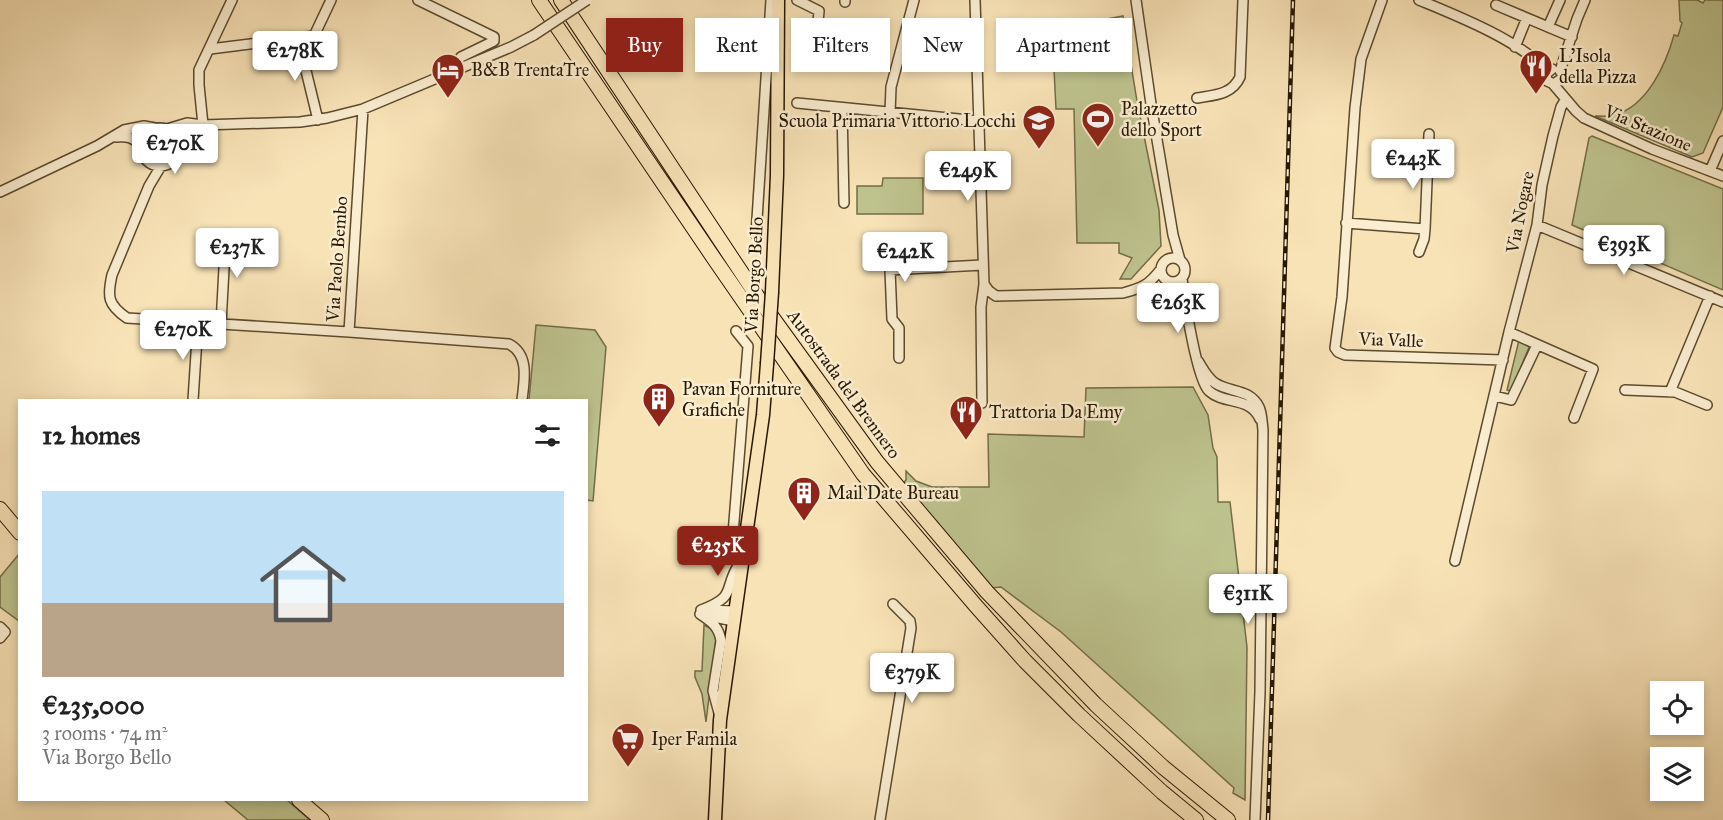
<!DOCTYPE html>
<meta charset="utf-8">
<style>
:root{--surface:#fff;--page:#f2f2f2;--text:#222;--muted:#767676;--line:#e0e0e0;--accent:#8f2418}
body{margin:0;font-family:"IM FELL Great Primer",serif;background:var(--page);color:var(--text);height:100vh;display:flex;flex-direction:column;font-size:22px;white-space:nowrap}
*{box-sizing:border-box;margin:0}
p{font-size:20px;color:var(--muted)}
.icon{flex:none;width:33px;height:33px;fill:none;stroke:currentColor;stroke-width:2;stroke-linecap:round;stroke-linejoin:round}
.map{position:relative;flex:1;overflow:hidden}
.drawer{position:absolute;left:18px;top:399px;width:570px;height:402px;display:flex;flex-direction:column;background:var(--surface);border-radius:0px;box-shadow:0 3px 9px #0003}
.drawer>*{flex:none}
.guide{position:absolute;left:606px;top:18px;width:570px;height:54px;display:flex;gap:12px}
.fabs{position:absolute;left:1650px;top:681px;display:grid;gap:12px}
.fabs a{display:grid;place-items:center;width:54px;height:54px;border-radius:0px;background:var(--surface);box-shadow:0 3px 9px #0003;font-size:30px}
.price{position:absolute;translate:-50% -51px;padding:0 14px;border-radius:6px;background:#fff;color:#222;font-size:20px;line-height:39px;filter:drop-shadow(0 2px 3px #0008)}
.price::after{content:'';position:absolute;left:50%;top:36px;width:18px;height:14px;margin-left:-9px;background:inherit;clip-path:polygon(0 0,100% 0,50% 100%)}
.price.selected{background:var(--accent);color:#fff}
ul{padding:0;list-style:none}
li{display:grid;align-content:center;gap:12px;height:318px;padding:0 24px}
li+li{border-top:2px solid var(--line)}
li span{display:grid;place-items:center;height:186px;border-radius:0px;color:#555}
li>.icon{margin-inline-start:auto}
span .icon{width:108px;height:108px;fill:#fffc;stroke-width:1}
li b{font-size:26px}
h2{display:flex;justify-content:space-between;align-items:center;height:72px;padding:0 24px;font-size:26px}
.chip{padding:0 21px;border-radius:0px;background:var(--surface);box-shadow:0 3px 9px #0003;font-size:21px;line-height:54px}
.chip.selected{background:var(--accent);color:#fff}
.map>svg:first-child{display:block}
</style>
<div class="map">
<svg width="1723" height="820" viewBox="0 0 1723 820">
<rect width="100%" height="100%" fill="#f8e3b7"/>
<filter id="stains"><feTurbulence type="fractalNoise" baseFrequency=".00333" numOctaves="4"/><feColorMatrix values="0 0 0 0 .2 0 0 0 0 .09 0 0 0 0 .02 0 0 0 .5 -.17"/></filter>
<radialGradient id="worn" r=".72"><stop offset=".6" stop-color="#630" stop-opacity="0"/><stop offset="1" stop-color="#630" stop-opacity=".3"/></radialGradient>
<path fill="#bec38e" stroke="#736d47" stroke-width="1.5" d="M 1679,0 L 1697,0 L 1703,3 L 1705,0 L 1723,0 L 1723,107 L 1703,153 L 1692,157 L 1595,116 C 1601,116 1608,117 1614,115 C 1647,107 1666,64 1674,35 L 1678,36 L 1682,23 L 1680,21 Z
M 1123,16 L 1137,101 L 1159,210 L 1161,246 L 1131,279 L 1120,279 L 1132,258 L 1119,253 L 1119,243 L 1077,243 L 1074,109 L 1056,109 L 1052,29 L 1081,29 L 1087,23 Z
M 1592,136 L 1723,189 L 1723,290 L 1572,225 L 1589,138 Z
M 883,178 L 923,178 L 923,214 L 857,214 L 857,186 L 882,186 Z
M 536,325 L 595,330 L 606,347 L 593,501 L 587,500 L 586,400 L 529,400 Z
M 1519,340 L 1530,345 L 1511,391 L 1507,390 Z
M 1193,387 L 1208,415 L 1213,448 L 1217,457 L 1218,502 L 1230,502 L 1247,647 L 1245,800 L 1233,793 L 1234,788 L 1061,632 L 1001,587 L 991,588 L 943,534 L 904,482 L 906,480 L 906,471 L 916,481 L 932,487 L 989,487 L 988,434 L 1084,437 L 1086,388 Z
M 19,554 L 19,621 L 0,607 L 0,577 Z
M 704,625 L 712,629 L 716,639 L 706,722 L 702,694 L 695,677 L 695,671 L 702,671 Z
M 224,800 L 287,800 L 310,820 L 248,820 Z"/>
<g fill="none" stroke-linecap="round" stroke-linejoin="round">
<g stroke="#5c4a2e" stroke-width="12">
<path id="minor" d="M 418,0 L 494,37 L 494,41 L 461,57 L 453,70
M 797,0 L 819,11 L 815,55 L 800,54
M 975,0 L 984,284 L 981,307 L 982,403
M 1136,0 L 1151,104 L 1173,235 L 1180,260
M 1382,0 L 1361,59 L 1355,108 L 1342,297 L 1335,348 L 1338,352 L 1345,355 L 1503,360
M 1419,0 C 1460,17 1516,39 1548,71
M 845,2 L 845,0
M 1496,5 L 1572,37
M 1548,27 L 1560,0
M 298,38 L 318,120
M 1515,47 L 1526,20
M 210,49 L 314,36 L 331,0
M 1552,69 L 1546,74 L 1547,81 L 1554,84 L 1561,79
M 1560,71 L 1577,19 L 1585,0
M 1553,84 L 1576,111 L 1584,118 L 1652,149 L 1723,176
M 1197,98 C 1214,95 1232,95 1240,77 L 1243,0
M 797,103 L 979,121
M 842,108 L 844,203
M 363,109 L 349,332 L 509,344 C 530,355 524,381 522,400
M 890,113 L 891,87 L 914,0
M 203,125 L 199,85 L 199,70 L 232,0
M141 147a19 19 0 1 1 38 0a19 19 0 1 1-38 0Z
M 167,129 L 187,123 L 203,125 L 300,122 L 327,118 L 363,109 L 511,47 L 534,35
M 116,137 C 127,136 133,137 141,146
M 177,139 L 188,130 L 201,126
M 161,166 L 149,186 L 112,275 C 107,297 108,305 127,318 L 349,332
M 1710,171 L 1723,141
M 0,192 L 97,146 L 124,130 L 144,126 L 155,128
M 1346,223 L 1425,229
M 1537,225 L 1723,302
M 756,235 L 771,0
M 220,243 L 225,250 L 221,324
M 1419,252 L 1424,239 L 1425,229 L 1429,134
M1161 270a12 12 0 1 1 24 0a12 12 0 1 1-24 0Z
M 1182,278 C 1184,297 1197,381 1209,391 C 1224,405 1250,396 1260,419
M 984,284 L 989,291 L 996,296 L 1123,293 C 1142,288 1149,285 1161,269
M 736,331 L 748,346 L 733,534 L 735,543 L 745,551
M 1509,332 L 1593,369 L 1574,418
M 899,358 L 899,328 L 892,319 L 890,270 L 982,265
M 1198,361 C 1203,369 1207,378 1215,383 C 1230,393 1249,388 1259,407 C 1262,413 1262,422 1263,430 L 1260,692 L 1255,820
M 1625,390 L 1675,392 L 1707,405
M 1670,392 L 1710,296
M 1495,396 L 1511,400 L 1537,345
M 193,400 L 198,323
M 1455,561 L 1509,332 L 1537,225 L 1542,185 L 1553,136 L 1561,107 L 1566,99
M 701,610 C 740,595 721,589 741,561
M 707,610 L 735,611
M 700,614 C 712,622 719,627 721,641 L 713,691 L 719,713
M 705,615 L 733,621
M 0,627 L 5,632 L 0,638
M 880,820 L 911,628 L 910,621 L 893,604"/>
</g>
<g stroke="#281700" stroke-width="15">
<path id="major" d="M 772,292 L 777,175 L 778,0
M 715,820 L 720,720 L 763,415 L 767,364"/>
</g>
<g stroke="#281700" stroke-width="16">
<path id="highway" d="M 539,0 L 715,260 L 863,474 L 976,606 L 1025,661 L 1079,715 L 1162,792 L 1196,820
M 561,0 L 759,299 L 877,462 L 987,592 L 1096,705 L 1163,767 L 1228,820
M 0,509 L 20,533
M 299,800 L 322,820"/>
</g>
<use href="#minor" stroke="#faedd0" stroke-width="9"/>
<use href="#major" stroke="#f8e3b7" stroke-width="12"/>
<use href="#highway" stroke="#f8e3b7" stroke-width="14"/>
<g stroke="#281700" stroke-width="4.5">
<path id="rail" d="M 1268,820 L 1293,0"/>
</g>
<use href="#rail" stroke="#faedd0" stroke-width="2" stroke-dasharray="7" stroke-linecap="butt"/>
<g stroke="#5c4a2e" stroke-width="12" stroke-linecap="butt">
<path id="minor-bridge" d="M 534,35 L 587,0"/>
</g>
<g stroke="#281700" stroke-width="15" stroke-linecap="butt">
<path id="major-bridge" d="M 767,364 L 772,292"/>
</g>
<use href="#minor-bridge" stroke="#faedd0" stroke-width="9"/>
<use href="#major-bridge" stroke="#f8e3b7" stroke-width="12"/>
</g>
<defs>
<g id="restaurant-pin" transform="scale(1.725)"><path d="M0 17L-7.5 6A9.5 9.5 0 1 1 7.5 6Z" fill="#8f2418" stroke="#faedd0"/><path d="M-5-6h1v4h1v-4h1v4h1v-4h1v5L-1.5 .5V6h-2V.5L-5-1ZM5-6V6H3V1.5H1.5Q1.5-4 5-6Z" fill="#fff"/></g>
<g id="hotel-pin" transform="scale(1.725)"><path d="M0 17L-7.5 6A9.5 9.5 0 1 1 7.5 6Z" fill="#8f2418" stroke="#faedd0"/><path d="M-6-4.5h1.5V1H6V5H4.5V3h-9V5H-6ZM-4 0a1.8 1.8 0 1 1 3.6 0ZM.5 0V-2.5h3Q6-2.5 6 0Z" fill="#fff"/></g>
<g id="stadium-pin" transform="scale(1.725)"><path d="M0 17L-7.5 6A9.5 9.5 0 1 1 7.5 6Z" fill="#8f2418" stroke="#faedd0"/><path d="M0-5a6.5 5 0 1 0 0 10a6.5 5 0 1 0 0-10ZM-3.5-1.8h7v3.6h-7Z" fill="#fff"/></g>
<g id="school-pin" transform="scale(1.725)"><path d="M0 17L-7.5 6A9.5 9.5 0 1 1 7.5 6Z" fill="#8f2418" stroke="#faedd0"/><path d="M0-5L7-2L0 1L-7-2ZM-4 1L0 2.5L4 1V4Q0 6-4 4Z" fill="#fff"/></g>
<g id="building-pin" transform="scale(1.725)"><path d="M0 17L-7.5 6A9.5 9.5 0 1 1 7.5 6Z" fill="#8f2418" stroke="#faedd0"/><path d="M-4-6H4V6H1V3H-1V6H-4ZM-2.5-4.3h1.7v1.8h-1.7ZM.8-4.3h1.7v1.8H.8ZM-2.5-1h1.7V.8h-1.7ZM.8-1h1.7V.8H.8Z" fill="#fff"/></g>
<g id="supermarket-pin" transform="scale(1.725)"><path d="M0 17L-7.5 6A9.5 9.5 0 1 1 7.5 6Z" fill="#8f2418" stroke="#faedd0"/><path d="M-6-5.5h2.5l.6 2H6L4.5 2H-2.5L-4.4-4H-6ZM-1.5 3.2a1.3 1.3 0 1 0 .1 0ZM3 3.2a1.3 1.3 0 1 0 .1 0Z" fill="#fff"/></g>
</defs>
<g fill-rule="evenodd">
<use href="#restaurant-pin" x="1536" y="66"/>
<use href="#hotel-pin" x="448" y="70"/>
<use href="#stadium-pin" x="1098" y="119"/>
<use href="#school-pin" x="1039" y="121"/>
<use href="#building-pin" x="659" y="399"/>
<use href="#restaurant-pin" x="966" y="412"/>
<use href="#building-pin" x="804" y="493"/>
<use href="#supermarket-pin" x="628" y="739"/>
</g>
<g text-anchor="middle" dominant-baseline="central" stroke-width="5" stroke-linejoin="round" paint-order="stroke">
<g font-size="18" fill="#281700" stroke="#faedd0" text-anchor="start">
<text x="1559" y="56">L'Isola<tspan x="1559" dy="21">della Pizza</tspan></text>
<text x="471" y="70">B&amp;B TrentaTre</text>
<text x="1121" y="109">Palazzetto<tspan x="1121" dy="21">dello Sport</tspan></text>
<text x="1016" y="121" text-anchor="end">Scuola Primaria Vittorio Locchi</text>
<text x="682" y="389">Pavan Forniture<tspan x="682" dy="21">Grafiche</tspan></text>
<text x="989" y="412">Trattoria Da Emy</text>
<text x="827" y="493">Mail Date Bureau</text>
<text x="651" y="739">Iper Famila</text>
</g>
<g font-size="18" fill="#281700" stroke="#faedd0">
<text transform="translate(1648 128) rotate(23)">Via Stazione</text>
<text transform="translate(1520 212) rotate(-79)">Via Nogare</text>
<text transform="translate(337 259) rotate(-86)">Via Paolo Bembo</text>
<text transform="translate(754 275) rotate(-87)">Via Borgo Bello</text>
<text transform="translate(1391 340) rotate(2)">Via Valle</text>
<text transform="translate(844 384) rotate(54)">Autostrada del Brennero</text>
</g>
</g>
<rect width="100%" height="100%" filter="url(#stains)"/>
<rect width="100%" height="100%" fill="url(#worn)"/>
</svg>
<div class="fabs">
<a><svg class="icon" aria-label="locate" viewBox="0 0 24 24"><circle cx="12" cy="12" r="6"/><path d="M12 2v4M12 18v4M2 12h4M18 12h4"/></svg></a>
<a><svg class="icon" aria-label="layers" viewBox="0 0 24 24"><path d="M12 4l9 5-9 5-9-5zM3 14l9 5 9-5"/></svg></a>
</div>
<b class="price" style="left:295px;top:82px">€278K</b>
<b class="price" style="left:175px;top:175px">€270K</b>
<b class="price" style="left:1413px;top:190px">€243K</b>
<b class="price" style="left:968px;top:202px">€249K</b>
<b class="price" style="left:1624px;top:276px">€393K</b>
<b class="price" style="left:237px;top:279px">€237K</b>
<b class="price" style="left:905px;top:283px">€242K</b>
<b class="price" style="left:1178px;top:334px">€263K</b>
<b class="price" style="left:183px;top:361px">€270K</b>
<b class="price selected" style="left:718px;top:577px">€235K</b>
<b class="price" style="left:1248px;top:625px">€311K</b>
<b class="price" style="left:912px;top:704px">€379K</b>
<div class="guide">
<a class="chip selected">Buy</a>
<a class="chip">Rent</a>
<a class="chip">Filters</a>
<a class="chip">New</a>
<a class="chip">Apartment</a>
</div>
<section class="drawer">
<h2>12 homes<svg class="icon" aria-label="filters" viewBox="0 0 24 24"><path d="M4 7h16M4 17h16"/><circle cx="9" cy="7" r="2"/><circle cx="15" cy="17" r="2"/></svg></h2>
<ul>
<li><span style="background:linear-gradient(#bfe0f5 60%,#b9a48a 0)"><svg class="icon" aria-label="home" viewBox="0 0 24 24"><path d="M3 11l9-7 9 7M6 9v11h12V9"/></svg></span><div><b>€235,000</b><p>3 rooms · 74 m²</p><p>Via Borgo Bello</p></div></li>
</ul>
</section>
</div>
